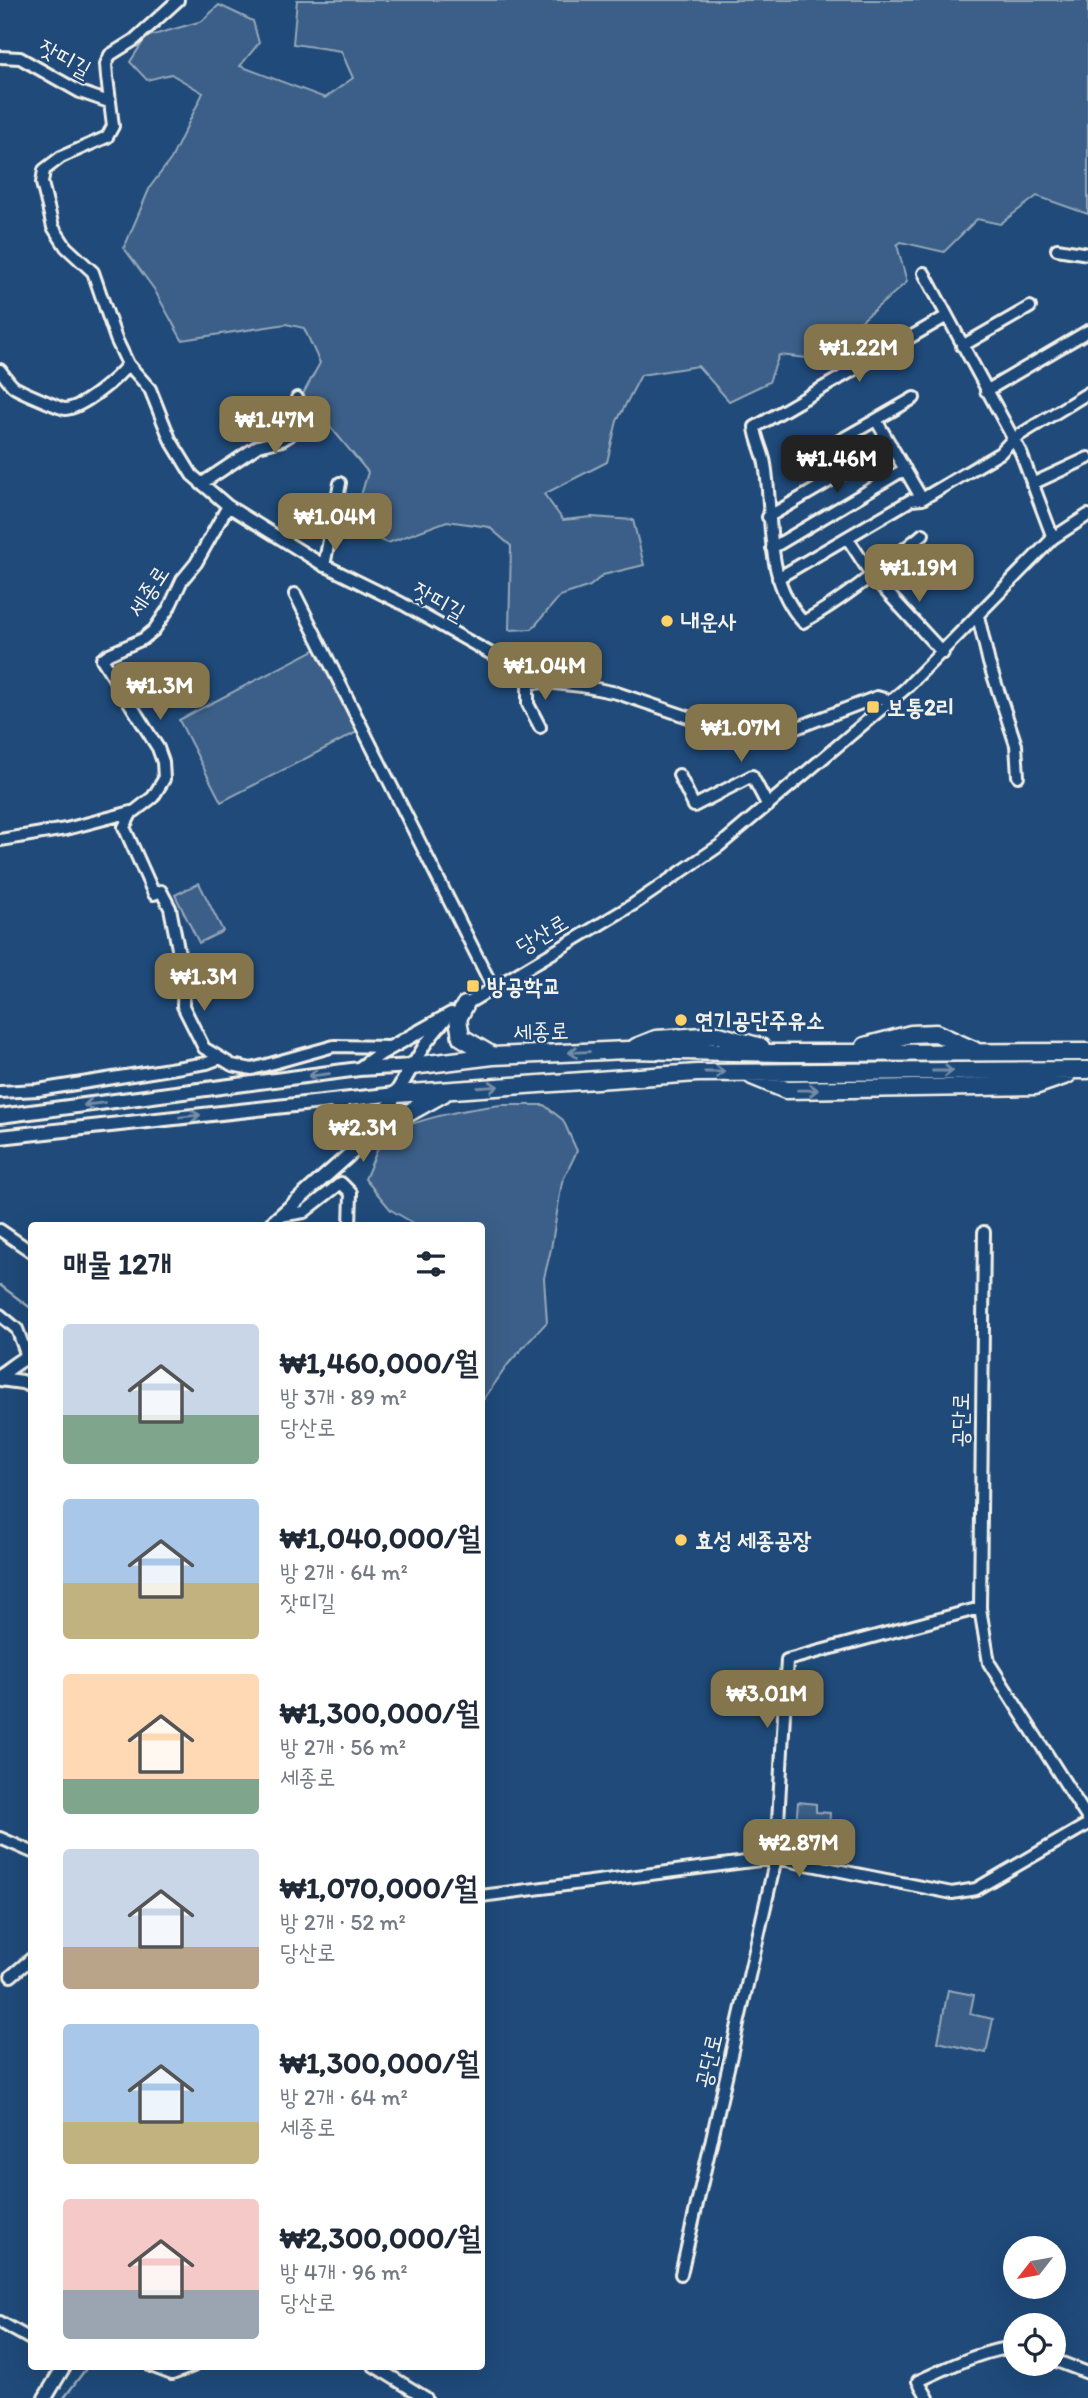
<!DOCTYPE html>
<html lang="ko">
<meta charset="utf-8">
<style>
:root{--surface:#fff;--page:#f2f2f3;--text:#1f2937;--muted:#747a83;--accent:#84754c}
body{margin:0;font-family:Itim,"Poor Story",sans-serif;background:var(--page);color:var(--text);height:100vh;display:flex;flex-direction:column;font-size:26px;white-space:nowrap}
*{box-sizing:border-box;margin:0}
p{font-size:23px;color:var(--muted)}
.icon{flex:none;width:38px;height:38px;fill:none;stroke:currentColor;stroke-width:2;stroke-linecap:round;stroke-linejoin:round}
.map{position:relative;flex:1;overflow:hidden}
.side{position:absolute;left:28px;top:1222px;width:457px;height:1148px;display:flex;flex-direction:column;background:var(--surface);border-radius:7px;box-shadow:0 7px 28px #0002}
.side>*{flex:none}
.needle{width:46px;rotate:239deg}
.controls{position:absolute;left:1003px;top:2236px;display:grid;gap:14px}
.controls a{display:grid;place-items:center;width:63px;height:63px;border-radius:50%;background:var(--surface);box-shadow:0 7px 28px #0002;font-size:35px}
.price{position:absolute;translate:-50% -60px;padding:0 16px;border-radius:14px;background:var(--accent);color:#fff;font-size:23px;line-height:46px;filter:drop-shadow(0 2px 4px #0008)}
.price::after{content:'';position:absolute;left:50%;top:42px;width:21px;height:16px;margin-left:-10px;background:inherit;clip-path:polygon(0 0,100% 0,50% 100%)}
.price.current{background:#222;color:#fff}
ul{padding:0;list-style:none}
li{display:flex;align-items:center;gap:21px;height:175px;padding:0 35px}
li span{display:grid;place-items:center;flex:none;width:196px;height:140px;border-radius:7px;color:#555}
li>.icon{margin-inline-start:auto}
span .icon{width:84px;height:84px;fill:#fffc;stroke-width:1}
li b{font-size:30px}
h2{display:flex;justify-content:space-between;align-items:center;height:84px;padding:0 35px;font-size:30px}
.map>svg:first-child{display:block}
</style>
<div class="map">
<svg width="1088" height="2398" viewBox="0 0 1088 2398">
<rect width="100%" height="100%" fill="#1f4a7a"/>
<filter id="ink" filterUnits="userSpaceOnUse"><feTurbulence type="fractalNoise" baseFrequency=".0143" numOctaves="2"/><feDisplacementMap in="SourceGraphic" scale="14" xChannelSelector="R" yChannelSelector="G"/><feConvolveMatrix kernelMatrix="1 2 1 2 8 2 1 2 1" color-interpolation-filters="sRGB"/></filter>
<g filter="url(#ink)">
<path fill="#3a5f88" stroke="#97a8b8" stroke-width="2" d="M 297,0 L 1088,0 L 1088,214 L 1037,196 L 1000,224 L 977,219 L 944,252 L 901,242 L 897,245 L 907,282 L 817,359 L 779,355 L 769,382 L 729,401 L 698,366 L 641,375 L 617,421 L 607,462 L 544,494 L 563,520 L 592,517 L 633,520 L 644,565 L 603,575 L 590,586 L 560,596 L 532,629 L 509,630 L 511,546 L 489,527 L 447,521 L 388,543 L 351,529 L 368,472 L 303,394 L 320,363 L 304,328 L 286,324 L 182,340 L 154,289 L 124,248 L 150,187 L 171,159 L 203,93 L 171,74 L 147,80 L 130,62 L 146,37 L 202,21 L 219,5 L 253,21 L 259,43 L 240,66 L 325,98 L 353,78 L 341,51 L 293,44 Z
M 316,649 L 359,731 L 221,802 L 179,720 Z
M 199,883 L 223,931 L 199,943 L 175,895 Z
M 501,1105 L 544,1105 L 563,1120 L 577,1151 L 562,1182 L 551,1249 L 544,1278 L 547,1322 L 509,1363 L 484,1399 L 481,1399 L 481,1225 L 417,1225 L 391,1210 L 365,1179 L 384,1134 C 424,1118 458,1110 501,1105 Z
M 798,1802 L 816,1804 L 816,1812 L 830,1813 L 828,1848 L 794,1847 Z
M 948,1990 L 974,1995 L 970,2014 L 993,2019 L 986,2053 L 938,2042 Z"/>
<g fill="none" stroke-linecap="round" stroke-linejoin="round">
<path stroke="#9cacbb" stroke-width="2.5" d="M 0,1285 L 32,1309
M 64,2398 L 88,2366"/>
<g stroke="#f4f1e8" stroke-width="16">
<path id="minor" d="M 178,0 L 134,40 L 110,55 L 106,64 L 107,77 L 113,126 L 107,137 L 61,157 L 44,170 L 42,183 L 53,227 L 66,247 L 93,272 L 116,339 L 128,364 L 150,389 L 170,439 L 192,475 L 228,506 L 320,563 L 401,603 L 497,657 L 516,670 L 528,683 L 545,682 L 582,686 L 617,693 L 709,724 L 749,731 L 770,732 L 796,728 L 877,697 L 891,701
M 0,57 L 20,58 L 80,92 L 109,102
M 1057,249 L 1088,254
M 924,273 L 1021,453 L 1053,538
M 962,346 L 1030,307
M 0,370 C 4,375 9,383 14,387 C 18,390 62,409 65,409 C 83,408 118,378 128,364
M 986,391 L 1088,331
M 876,420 L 922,499
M 806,460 L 914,398
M 201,484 L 258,446 L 282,440 L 290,435 L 295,425 L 297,398
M 1032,484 L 1088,458
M 768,517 L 891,445
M 923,534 C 885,565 846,598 803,622 C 763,578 774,518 765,464 C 763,451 756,440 755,427 L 947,316
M 848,539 L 872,576 L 943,653
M 772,548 L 905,469
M 324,566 L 340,483
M 778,578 L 911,500 L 922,499 L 1000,453 L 1013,439 L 1088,393
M 295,594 L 493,988
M 978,616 L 989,663 L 1016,745 L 1018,776
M 528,683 L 528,704 L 540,727
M 679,775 L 694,806 L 752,776 L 768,806
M 132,812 L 124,827 L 154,894 L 161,891 L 170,908 L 184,979 L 183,1006 L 204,1048 L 232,1065 L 252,1069 L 334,1046 L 391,1047
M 0,840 L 66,829 L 135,811 L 153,797 L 164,779 L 163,762 L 158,748 L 102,659 L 109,654 L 143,639 L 154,630 L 169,608 L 182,580 L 196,563 L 228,506
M 460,1008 L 634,904 L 719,846 L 906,688 L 1053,538 L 1088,515
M 412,1066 L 426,1043 L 445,1020
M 0,1092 L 38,1090 L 207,1063 L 220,1058
M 280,1216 L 304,1212 L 341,1183 L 351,1193 L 350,1225
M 0,1230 L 32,1252
M 0,1315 L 17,1329 L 27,1356
M 980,1608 L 984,1232
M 0,1838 L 32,1852
M 481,1896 L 776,1858 L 952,1893 L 976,1889 L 1088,1824
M 11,1976 L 32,1958
M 681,2274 L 776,1858 L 787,1660 L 980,1608 L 989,1663 L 1088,1819
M 0,2322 L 32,2340
M 1054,2360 L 1088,2373
M 151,2366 L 172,2374 L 193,2366
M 374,2366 L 426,2398
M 928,2398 L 918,2381 C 939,2372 995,2344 1015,2349"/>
</g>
<g stroke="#f4f1e8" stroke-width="18">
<path id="major" d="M 359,1069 L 381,1053 L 451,1014
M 334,1102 C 352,1117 358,1121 358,1147
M 0,1116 L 359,1069 L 412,1066
M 0,1137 L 396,1094
M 270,1225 L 358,1147 L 384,1115 L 412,1066
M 0,1375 C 10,1369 22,1357 32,1355
M 0,1379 L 22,1382 L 32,1386
M 45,2398 L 64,2366"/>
</g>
<g stroke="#f4f1e8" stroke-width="21">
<path id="highway" d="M 465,1005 L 458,1019 L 461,1037 L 493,1056
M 865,1046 L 911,1034 L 936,1033 L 974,1050
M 636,1047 L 656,1039 L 719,1035 L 761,1047
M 412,1066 L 493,1056 L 627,1050 L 783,1053 L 1088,1052
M 752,1076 L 786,1090 L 1035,1086 L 1067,1075
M 396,1094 L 697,1073 L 1088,1070
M 367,1136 L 444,1093"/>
</g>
<use href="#minor" stroke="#1f4a7a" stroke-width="10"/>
<use href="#major" stroke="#1f4a7a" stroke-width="12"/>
<use href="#highway" stroke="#1f4a7a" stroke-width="16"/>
</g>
<defs><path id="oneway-shaft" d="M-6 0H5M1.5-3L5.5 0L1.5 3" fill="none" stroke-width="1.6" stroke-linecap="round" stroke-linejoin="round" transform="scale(1.75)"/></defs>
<g stroke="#748da6">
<use href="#oneway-shaft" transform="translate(579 1052) rotate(178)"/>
<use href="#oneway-shaft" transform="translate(943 1071)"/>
<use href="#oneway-shaft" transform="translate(715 1072)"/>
<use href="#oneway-shaft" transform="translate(319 1075) rotate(173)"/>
<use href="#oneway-shaft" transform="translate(488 1087) rotate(-4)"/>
<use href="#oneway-shaft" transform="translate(808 1090) rotate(-1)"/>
<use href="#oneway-shaft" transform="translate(94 1104) rotate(173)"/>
<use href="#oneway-shaft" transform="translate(190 1116) rotate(-6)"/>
</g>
</g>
<g fill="#ffd166" stroke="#1f4a7a" stroke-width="2.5">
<circle cx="667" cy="621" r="7"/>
<rect x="866" y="700" width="14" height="14" rx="3.5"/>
<rect x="466" y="979" width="14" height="14" rx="3.5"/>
<circle cx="681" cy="1020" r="7"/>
<circle cx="681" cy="1540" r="7"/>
</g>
<g text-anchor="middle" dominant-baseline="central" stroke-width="5" stroke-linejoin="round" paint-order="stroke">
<g font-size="23" fill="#f4f1e8" stroke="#1f4a7a">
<text transform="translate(65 58) rotate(28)">잣띠길</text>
<text transform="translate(148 591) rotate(-57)">세종로</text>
<text transform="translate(439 601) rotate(29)">잣띠길</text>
<text transform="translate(542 934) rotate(-31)">당산로</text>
<text transform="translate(541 1031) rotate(-2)">세종로</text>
<text transform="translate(960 1420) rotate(-89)">공단로</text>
<text transform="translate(708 2061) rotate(-77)">공단로</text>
</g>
<g font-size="23" font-weight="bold" fill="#f4f1e8" stroke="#1f4a7a" text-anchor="start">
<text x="681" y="621">내운사</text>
<text x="887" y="707">보통2리</text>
<text x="487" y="986">방공학교</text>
<text x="695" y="1020">연기공단주유소</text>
<text x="695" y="1540">효성 세종공장</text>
</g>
</g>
</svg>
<div class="controls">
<a><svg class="needle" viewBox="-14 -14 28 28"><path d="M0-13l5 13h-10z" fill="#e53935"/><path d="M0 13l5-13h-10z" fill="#747a83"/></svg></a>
<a><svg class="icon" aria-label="locate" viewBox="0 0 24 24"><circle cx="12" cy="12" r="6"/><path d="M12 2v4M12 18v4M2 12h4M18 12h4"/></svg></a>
</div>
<b class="price" style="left:859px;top:384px">₩1.22M</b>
<b class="price" style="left:275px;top:456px">₩1.47M</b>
<b class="price current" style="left:837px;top:495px">₩1.46M</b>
<b class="price" style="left:335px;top:553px">₩1.04M</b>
<b class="price" style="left:919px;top:604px">₩1.19M</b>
<b class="price" style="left:545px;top:702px">₩1.04M</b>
<b class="price" style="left:160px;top:722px">₩1.3M</b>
<b class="price" style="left:741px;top:764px">₩1.07M</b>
<b class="price" style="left:204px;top:1013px">₩1.3M</b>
<b class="price" style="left:363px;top:1164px">₩2.3M</b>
<b class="price" style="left:767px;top:1730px">₩3.01M</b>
<b class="price" style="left:799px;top:1879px">₩2.87M</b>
<section class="side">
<h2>매물 12개<svg class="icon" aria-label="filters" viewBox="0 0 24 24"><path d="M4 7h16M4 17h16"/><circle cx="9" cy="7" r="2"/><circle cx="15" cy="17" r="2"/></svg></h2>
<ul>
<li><span style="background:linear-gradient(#c9d6e8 65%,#7fa58c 0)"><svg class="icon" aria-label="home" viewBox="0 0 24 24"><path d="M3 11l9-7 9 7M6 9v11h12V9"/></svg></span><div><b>₩1,460,000/월</b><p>방 3개 · 89 m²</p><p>당산로</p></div></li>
<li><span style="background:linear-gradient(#a9c7e8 60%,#c2b280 0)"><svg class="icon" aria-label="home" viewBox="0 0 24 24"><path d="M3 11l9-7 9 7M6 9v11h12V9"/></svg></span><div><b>₩1,040,000/월</b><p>방 2개 · 64 m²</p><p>잣띠길</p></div></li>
<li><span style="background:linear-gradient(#ffd9b3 75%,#7fa58c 0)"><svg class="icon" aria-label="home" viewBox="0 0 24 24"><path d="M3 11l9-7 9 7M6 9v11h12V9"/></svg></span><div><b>₩1,300,000/월</b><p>방 2개 · 56 m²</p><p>세종로</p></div></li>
<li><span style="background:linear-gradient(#c9d6e8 70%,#b9a48a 0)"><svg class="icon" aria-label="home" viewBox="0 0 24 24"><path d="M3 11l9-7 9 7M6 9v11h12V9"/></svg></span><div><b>₩1,070,000/월</b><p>방 2개 · 52 m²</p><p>당산로</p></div></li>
<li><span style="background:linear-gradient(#a9c7e8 70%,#c2b280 0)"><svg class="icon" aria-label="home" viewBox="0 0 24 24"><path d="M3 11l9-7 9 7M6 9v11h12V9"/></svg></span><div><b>₩1,300,000/월</b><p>방 2개 · 64 m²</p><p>세종로</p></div></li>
<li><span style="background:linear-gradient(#f6c9c9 65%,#9aa5b1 0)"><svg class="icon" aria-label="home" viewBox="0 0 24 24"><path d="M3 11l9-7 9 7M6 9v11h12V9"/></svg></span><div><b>₩2,300,000/월</b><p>방 4개 · 96 m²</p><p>당산로</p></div></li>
</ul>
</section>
</div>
